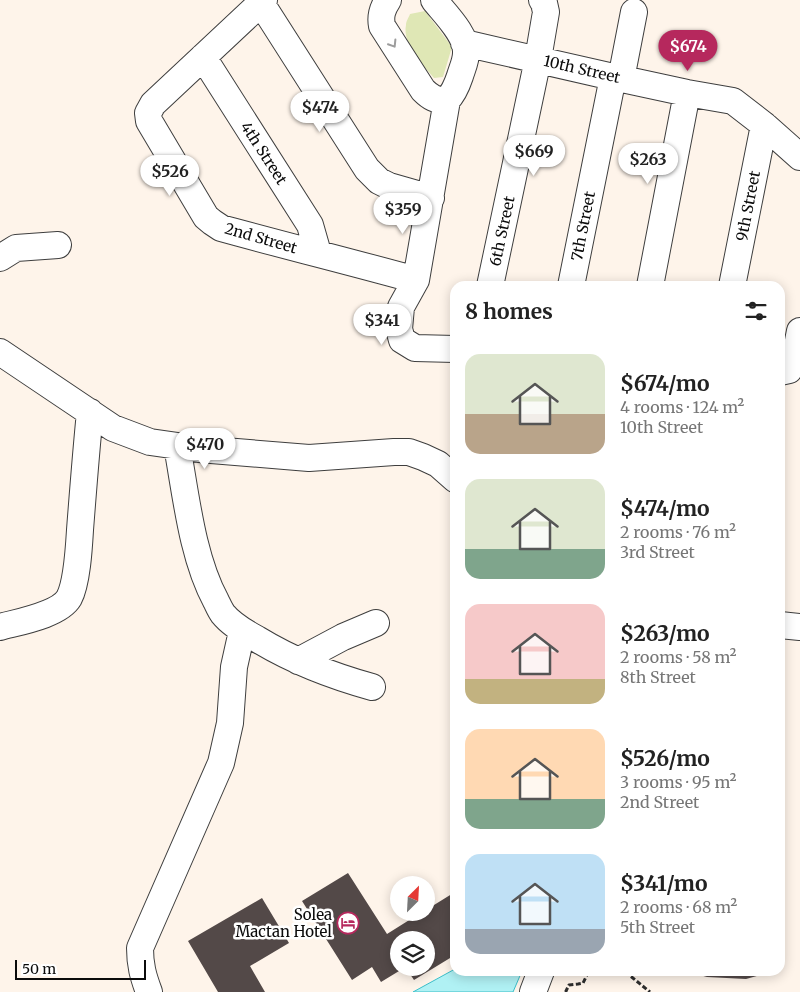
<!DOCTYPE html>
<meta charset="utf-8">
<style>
:root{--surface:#fff;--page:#f6f6f6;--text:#222;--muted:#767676;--accent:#b6285d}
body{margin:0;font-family:Merriweather,serif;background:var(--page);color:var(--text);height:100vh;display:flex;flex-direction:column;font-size:19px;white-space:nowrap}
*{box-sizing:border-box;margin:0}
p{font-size:16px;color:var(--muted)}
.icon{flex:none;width:28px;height:28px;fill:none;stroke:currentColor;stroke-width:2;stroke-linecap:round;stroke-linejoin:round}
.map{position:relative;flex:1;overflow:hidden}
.details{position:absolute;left:450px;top:281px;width:335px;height:695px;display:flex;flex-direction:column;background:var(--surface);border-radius:15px;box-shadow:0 2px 12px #0003}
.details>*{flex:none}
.needle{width:32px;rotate:24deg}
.fabs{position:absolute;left:390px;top:876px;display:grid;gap:10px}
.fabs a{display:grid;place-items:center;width:45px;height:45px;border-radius:50%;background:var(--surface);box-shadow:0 2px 12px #0003;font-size:25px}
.scale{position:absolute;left:15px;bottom:12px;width:131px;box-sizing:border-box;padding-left:5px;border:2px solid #0b0b0b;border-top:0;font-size:14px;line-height:18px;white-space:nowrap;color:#0b0b0b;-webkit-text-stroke:4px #fff;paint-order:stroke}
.price{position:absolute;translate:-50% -42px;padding:0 11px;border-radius:18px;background:#fff;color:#222;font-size:16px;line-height:32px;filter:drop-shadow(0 1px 2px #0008)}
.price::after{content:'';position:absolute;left:50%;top:30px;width:15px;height:11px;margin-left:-8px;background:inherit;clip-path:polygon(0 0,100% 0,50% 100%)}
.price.active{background:var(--accent);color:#fff}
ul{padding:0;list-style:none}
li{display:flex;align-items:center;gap:15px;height:125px;padding:0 15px}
li span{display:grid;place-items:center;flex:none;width:140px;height:100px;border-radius:15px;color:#555}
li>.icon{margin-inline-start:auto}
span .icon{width:60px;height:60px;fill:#fffc;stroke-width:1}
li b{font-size:21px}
h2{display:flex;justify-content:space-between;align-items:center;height:60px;padding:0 15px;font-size:21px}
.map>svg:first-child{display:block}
</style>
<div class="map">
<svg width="800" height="992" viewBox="0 0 800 992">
<rect width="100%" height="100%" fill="#fef4ea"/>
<path fill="#dfe7b5" d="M 425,11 L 452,47 L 443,77 L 434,78 C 423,65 402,44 406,25 C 406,21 409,17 410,14 Z"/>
<path fill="#b0f1f4" stroke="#3abec9" d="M 455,969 L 455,971 L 522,971 L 513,992 L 413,992 Z"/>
<path fill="#534948" d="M 348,873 L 387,934 L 422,912 L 426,912 L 426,910 L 455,892 L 455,955 L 414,980 L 406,968 L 426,968 L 426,940 L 399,940 L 399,968 L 404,968 L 381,982 L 372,967 L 352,980 L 302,901 Z
M 262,898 L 289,943 L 250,966 L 265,992 L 218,992 L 188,941 Z
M 775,971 L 746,979 L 707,977 L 689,972 Z"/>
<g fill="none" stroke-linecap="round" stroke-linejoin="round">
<g stroke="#3e3e3e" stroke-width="28">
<path id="minor" d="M 264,0 L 153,104 L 148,113 L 149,121 L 206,217 L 212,222 L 221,228 C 286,246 351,262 416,280
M 388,0 C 382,9 380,16 382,26 L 423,90 C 430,97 436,101 447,100 C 454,93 457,85 460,76 C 462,69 466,61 466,53 C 467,35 445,14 434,0
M 261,3 L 367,169 L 379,181 L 389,186 L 431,198
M 464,43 L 613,77 L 687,93 L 733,101 L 764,125 L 800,157
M 203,57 L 310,225 L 318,253
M 621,79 L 634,12
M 447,100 L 416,280 L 401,307 L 399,329 L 402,340 L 415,348 L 455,349
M 0,258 L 16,248 L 58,245
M 490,286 L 538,59 L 546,12 L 544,3 L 542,0
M 571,286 L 613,77
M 650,286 L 687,93
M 732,286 L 764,125
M 0,352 L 113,428 L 150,442 L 199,449 L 309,458 L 394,452 L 409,452 L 423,457 L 438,464 L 455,479
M 780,372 L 789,370 L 794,361 L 800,331
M 177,446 C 186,495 192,557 216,601 C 218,605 220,610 223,614 C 231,624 246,633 257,639 C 293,661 332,676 372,687
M 780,625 L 800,627
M 0,627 C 18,622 59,615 69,598 C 77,583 79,547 80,530 C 83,491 86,452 90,412
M 298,661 L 343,637 L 376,623
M 149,992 C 143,976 140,965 140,948 L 221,763 L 230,723 L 234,667 L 242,631
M 533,992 L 541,971"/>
</g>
<path stroke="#2d2d2d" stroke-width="3" stroke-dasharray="5 2.5" stroke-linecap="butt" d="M 626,971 L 628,974 L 650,992
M 567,992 L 566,991 L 569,985 L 578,984 L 583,983 L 589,971"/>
<use href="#minor" stroke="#fff" stroke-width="26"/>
</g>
<defs><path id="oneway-chevron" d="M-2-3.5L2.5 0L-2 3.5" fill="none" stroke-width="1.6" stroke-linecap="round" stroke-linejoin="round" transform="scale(1.25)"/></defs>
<use stroke="#9d9d9d" href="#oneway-chevron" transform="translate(393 44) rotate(58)"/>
<defs>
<g id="hotel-ring" transform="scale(1.125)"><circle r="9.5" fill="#fff" stroke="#b6285d" stroke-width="1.5"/><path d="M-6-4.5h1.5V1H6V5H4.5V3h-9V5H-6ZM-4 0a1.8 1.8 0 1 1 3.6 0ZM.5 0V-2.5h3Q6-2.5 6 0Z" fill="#b6285d"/></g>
</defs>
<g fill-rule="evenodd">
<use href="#hotel-ring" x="348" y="923"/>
</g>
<g text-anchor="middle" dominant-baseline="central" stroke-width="5" stroke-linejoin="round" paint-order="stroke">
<g font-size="15" fill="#0b0b0b" stroke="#fff">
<text transform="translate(582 69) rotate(13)">10th Street</text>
<text transform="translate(264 153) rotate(57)">4th Street</text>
<text transform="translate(748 206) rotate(-79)">9th Street</text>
<text transform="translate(583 226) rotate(-79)">7th Street</text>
<text transform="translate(502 231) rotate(-78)">6th Street</text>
<text transform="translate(261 238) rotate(16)">2nd Street</text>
</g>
<g font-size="15" fill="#0b0b0b" stroke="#fff" text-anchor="end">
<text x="332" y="914">Solea<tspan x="332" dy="17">Mactan Hotel</tspan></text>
</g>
</g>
</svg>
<div class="fabs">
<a><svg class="needle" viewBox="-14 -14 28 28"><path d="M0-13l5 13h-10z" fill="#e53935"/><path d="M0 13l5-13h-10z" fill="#767676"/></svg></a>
<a><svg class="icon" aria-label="layers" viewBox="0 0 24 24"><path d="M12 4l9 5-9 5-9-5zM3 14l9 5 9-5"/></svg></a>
</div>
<div class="scale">50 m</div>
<b class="price active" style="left:688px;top:72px">$674</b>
<b class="price" style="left:320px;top:133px">$474</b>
<b class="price" style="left:534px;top:177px">$669</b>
<b class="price" style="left:648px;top:185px">$263</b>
<b class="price" style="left:170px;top:197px">$526</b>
<b class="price" style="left:403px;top:235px">$359</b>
<b class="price" style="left:382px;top:346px">$341</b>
<b class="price" style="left:205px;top:470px">$470</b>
<section class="details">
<h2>8 homes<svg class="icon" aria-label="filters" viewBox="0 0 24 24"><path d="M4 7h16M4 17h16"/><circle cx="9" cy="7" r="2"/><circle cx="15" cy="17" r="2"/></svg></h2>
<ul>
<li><span style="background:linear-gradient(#dfe7d0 60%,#b9a48a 0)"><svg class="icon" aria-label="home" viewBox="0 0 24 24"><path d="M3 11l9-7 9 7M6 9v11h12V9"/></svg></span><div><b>$674/mo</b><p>4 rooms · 124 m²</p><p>10th Street</p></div></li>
<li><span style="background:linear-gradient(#dfe7d0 70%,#7fa58c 0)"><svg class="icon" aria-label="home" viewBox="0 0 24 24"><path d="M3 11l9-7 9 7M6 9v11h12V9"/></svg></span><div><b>$474/mo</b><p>2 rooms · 76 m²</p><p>3rd Street</p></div></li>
<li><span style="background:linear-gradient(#f6c9c9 75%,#c2b280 0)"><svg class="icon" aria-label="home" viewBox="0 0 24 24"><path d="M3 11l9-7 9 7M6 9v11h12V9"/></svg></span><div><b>$263/mo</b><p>2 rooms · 58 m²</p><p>8th Street</p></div></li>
<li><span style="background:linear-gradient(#ffd9b3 70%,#7fa58c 0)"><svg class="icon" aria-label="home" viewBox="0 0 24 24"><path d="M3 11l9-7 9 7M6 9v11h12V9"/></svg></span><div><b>$526/mo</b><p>3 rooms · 95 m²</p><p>2nd Street</p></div></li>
<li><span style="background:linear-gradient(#bfe0f5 75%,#9aa5b1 0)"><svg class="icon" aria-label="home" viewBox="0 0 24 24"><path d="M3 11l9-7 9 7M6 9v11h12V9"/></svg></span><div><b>$341/mo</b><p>2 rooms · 68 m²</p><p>5th Street</p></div></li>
</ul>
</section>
</div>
